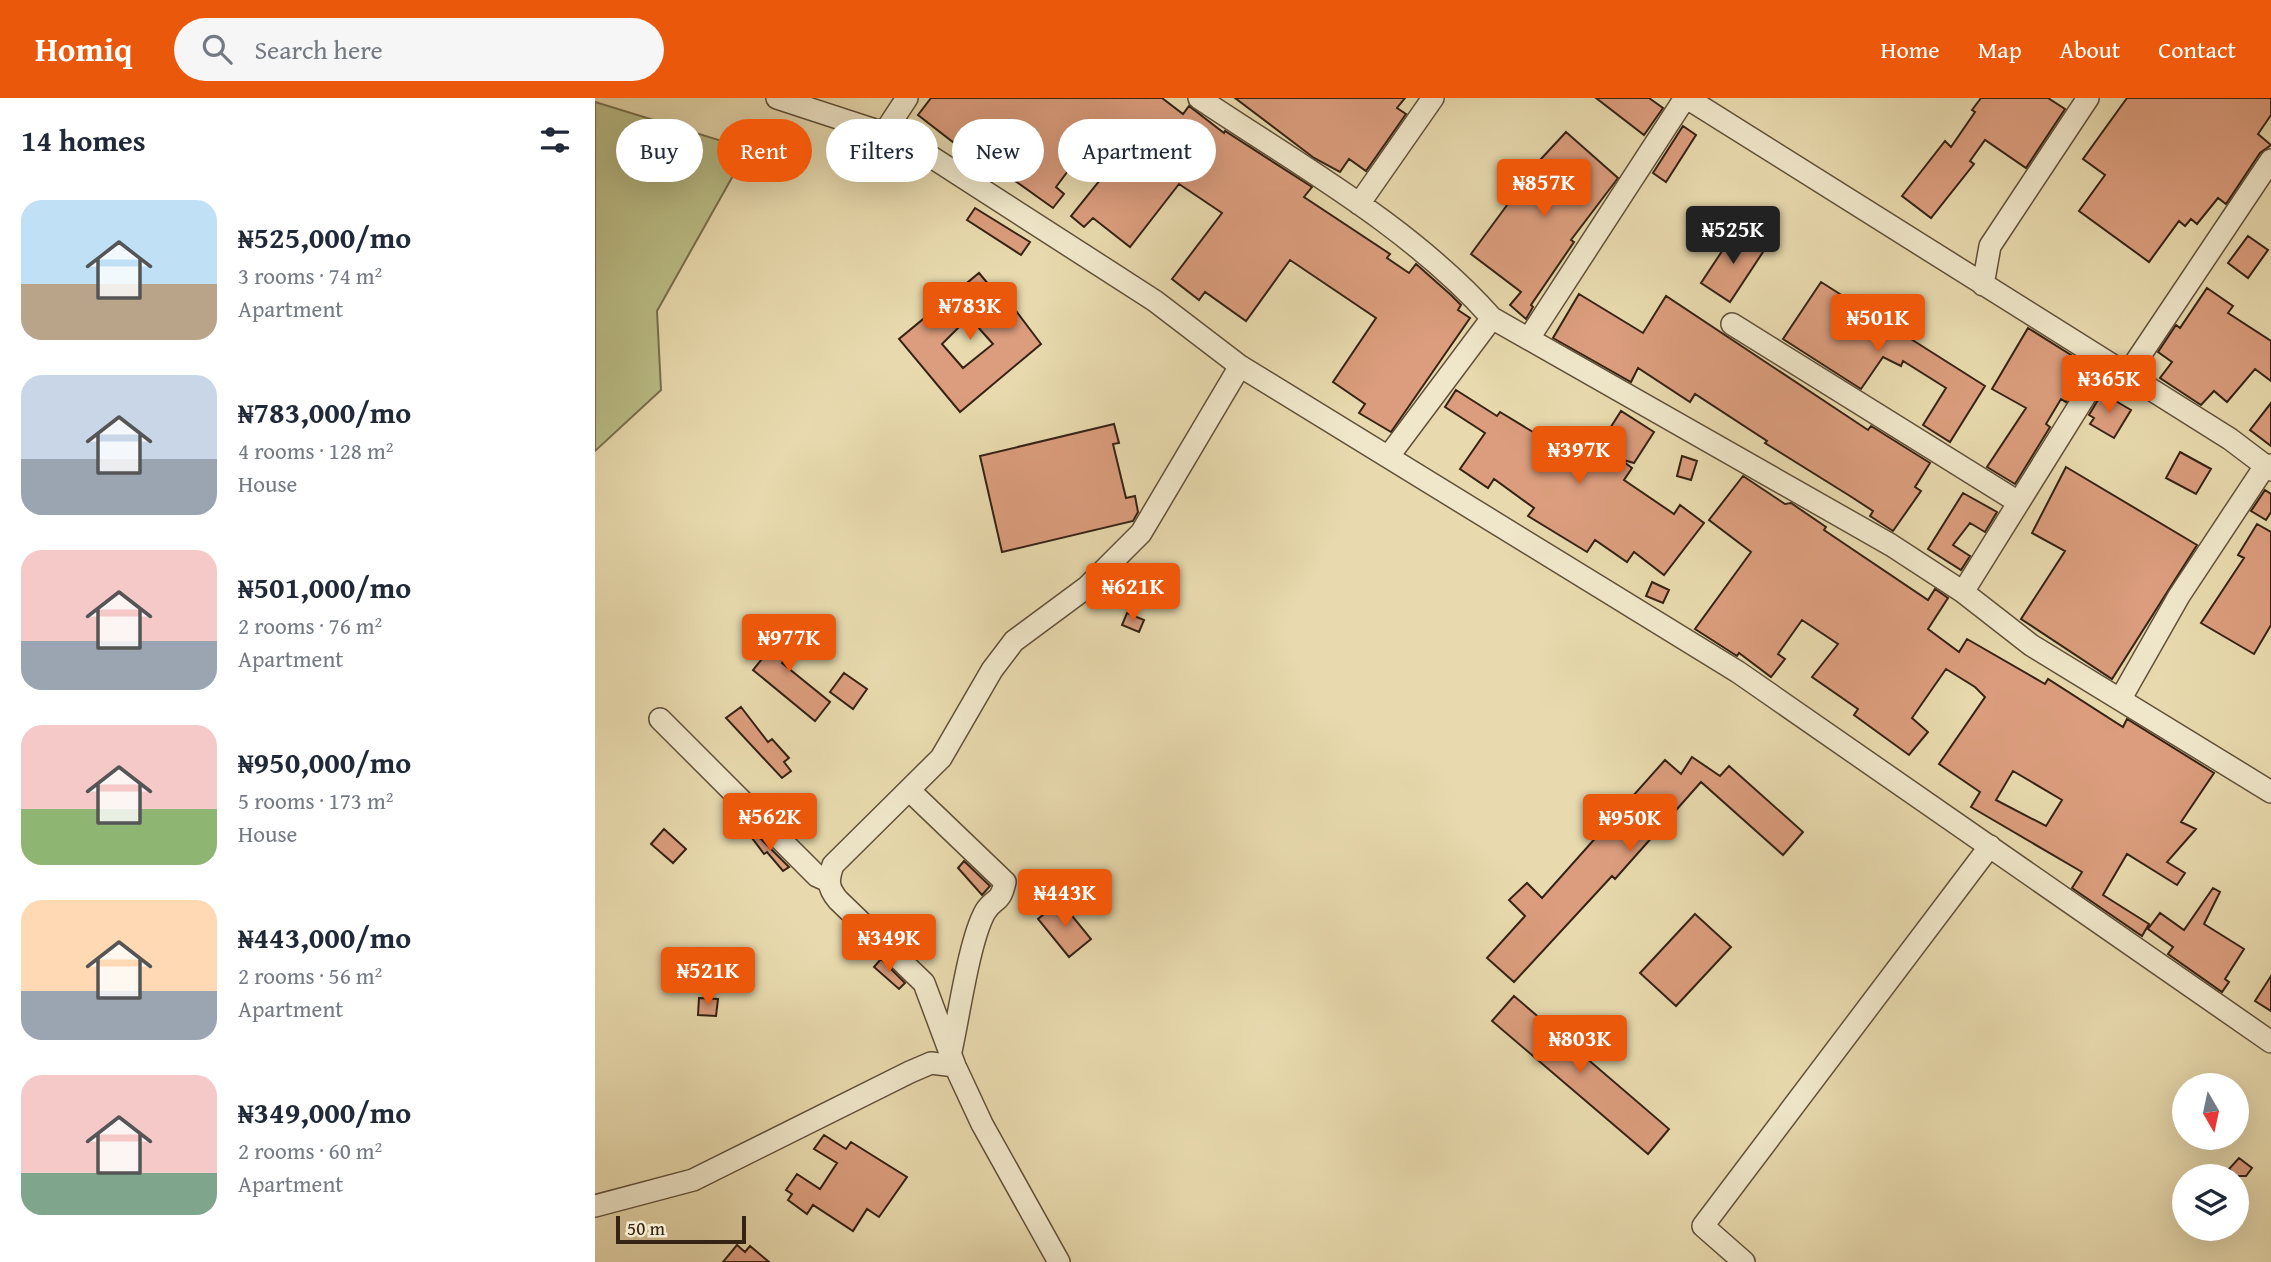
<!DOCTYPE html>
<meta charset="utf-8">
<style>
:root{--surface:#fff;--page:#f6f6f7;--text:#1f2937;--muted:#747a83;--accent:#ea580c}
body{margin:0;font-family:"Gentium Book Plus",serif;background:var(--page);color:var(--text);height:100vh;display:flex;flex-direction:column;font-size:26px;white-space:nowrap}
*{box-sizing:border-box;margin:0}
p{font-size:23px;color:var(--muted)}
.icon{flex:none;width:38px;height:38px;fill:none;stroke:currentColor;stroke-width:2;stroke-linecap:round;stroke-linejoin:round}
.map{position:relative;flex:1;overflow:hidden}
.side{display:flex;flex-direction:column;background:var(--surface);width:595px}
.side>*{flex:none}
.guide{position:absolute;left:21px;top:21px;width:665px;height:63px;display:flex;gap:14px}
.needle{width:46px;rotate:171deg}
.buttons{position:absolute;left:1577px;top:975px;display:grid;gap:14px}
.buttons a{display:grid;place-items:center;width:77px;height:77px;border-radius:50%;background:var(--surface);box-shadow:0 7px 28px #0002;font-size:35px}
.scale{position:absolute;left:21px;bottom:18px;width:130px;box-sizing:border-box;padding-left:7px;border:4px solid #362314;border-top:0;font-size:19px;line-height:24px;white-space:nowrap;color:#362314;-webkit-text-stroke:5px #f0e7ca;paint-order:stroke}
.price{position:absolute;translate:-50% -60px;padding:0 16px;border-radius:7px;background:var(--accent);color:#fff;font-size:23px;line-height:46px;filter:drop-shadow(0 2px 4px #0008)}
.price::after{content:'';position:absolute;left:50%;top:42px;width:21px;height:16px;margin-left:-10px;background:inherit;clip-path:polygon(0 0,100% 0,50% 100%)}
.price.active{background:#222;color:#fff}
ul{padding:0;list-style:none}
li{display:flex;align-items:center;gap:21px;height:175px;padding:0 21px}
li span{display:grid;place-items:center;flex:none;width:196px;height:140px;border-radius:21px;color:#555}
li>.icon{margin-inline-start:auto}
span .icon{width:84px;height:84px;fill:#fffc;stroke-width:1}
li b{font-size:30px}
h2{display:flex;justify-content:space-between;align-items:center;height:84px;padding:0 21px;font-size:30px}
.pill{padding:0 24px;border-radius:32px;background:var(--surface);box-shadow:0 7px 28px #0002;font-size:24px;line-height:63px}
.pill.active{background:var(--accent);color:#fff}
header{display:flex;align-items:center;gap:42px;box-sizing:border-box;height:98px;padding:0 35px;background:var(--accent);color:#fff}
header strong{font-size:33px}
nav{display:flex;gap:38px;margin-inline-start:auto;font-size:24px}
.search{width:490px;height:63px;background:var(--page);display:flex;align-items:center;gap:18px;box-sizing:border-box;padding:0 24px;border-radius:38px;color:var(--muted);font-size:26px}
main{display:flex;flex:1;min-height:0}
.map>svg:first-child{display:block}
</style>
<header>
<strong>Homiq</strong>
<div class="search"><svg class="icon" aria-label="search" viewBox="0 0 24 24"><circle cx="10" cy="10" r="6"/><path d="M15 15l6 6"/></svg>Search here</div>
<nav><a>Home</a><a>Map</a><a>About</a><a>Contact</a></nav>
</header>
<main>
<section class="side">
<h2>14 homes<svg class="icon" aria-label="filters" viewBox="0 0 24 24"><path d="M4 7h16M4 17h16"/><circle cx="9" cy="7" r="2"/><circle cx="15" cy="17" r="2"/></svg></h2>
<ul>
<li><span style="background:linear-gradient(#bfe0f5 60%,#b9a48a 0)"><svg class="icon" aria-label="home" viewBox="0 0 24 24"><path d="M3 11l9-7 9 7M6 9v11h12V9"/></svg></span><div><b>₦525,000/mo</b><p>3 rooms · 74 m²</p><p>Apartment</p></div></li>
<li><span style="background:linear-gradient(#c9d6e8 60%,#9aa5b1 0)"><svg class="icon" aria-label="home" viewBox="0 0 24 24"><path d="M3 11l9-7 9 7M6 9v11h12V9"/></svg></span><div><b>₦783,000/mo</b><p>4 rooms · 128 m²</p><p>House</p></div></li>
<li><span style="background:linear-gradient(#f6c9c9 65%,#9aa5b1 0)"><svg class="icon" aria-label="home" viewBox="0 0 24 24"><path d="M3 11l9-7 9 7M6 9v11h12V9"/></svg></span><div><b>₦501,000/mo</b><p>2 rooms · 76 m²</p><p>Apartment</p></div></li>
<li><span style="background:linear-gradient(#f6c9c9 60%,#8fb573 0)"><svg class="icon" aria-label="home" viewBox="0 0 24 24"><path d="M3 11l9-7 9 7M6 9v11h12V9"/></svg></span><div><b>₦950,000/mo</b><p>5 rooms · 173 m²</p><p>House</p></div></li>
<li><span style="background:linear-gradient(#ffd9b3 65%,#9aa5b1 0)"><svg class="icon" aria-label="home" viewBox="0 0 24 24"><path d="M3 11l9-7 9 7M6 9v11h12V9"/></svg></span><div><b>₦443,000/mo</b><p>2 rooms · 56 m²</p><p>Apartment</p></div></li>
<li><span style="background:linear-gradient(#f6c9c9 70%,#7fa58c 0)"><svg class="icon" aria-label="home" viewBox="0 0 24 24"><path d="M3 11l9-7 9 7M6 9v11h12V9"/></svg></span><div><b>₦349,000/mo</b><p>2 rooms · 60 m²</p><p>Apartment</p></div></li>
</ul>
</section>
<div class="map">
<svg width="1676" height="1164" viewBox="0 0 1676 1164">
<rect width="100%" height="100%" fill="#e8daae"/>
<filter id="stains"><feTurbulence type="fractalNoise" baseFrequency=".00286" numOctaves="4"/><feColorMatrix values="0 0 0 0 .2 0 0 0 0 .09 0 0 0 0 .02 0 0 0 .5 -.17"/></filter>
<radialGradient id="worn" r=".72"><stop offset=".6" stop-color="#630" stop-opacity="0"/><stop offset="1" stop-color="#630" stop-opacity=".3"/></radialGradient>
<path fill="#bbbe87" stroke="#78704e" stroke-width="2" d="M 0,4 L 153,51 L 62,213 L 66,292 L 0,353 Z"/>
<path fill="#db9d7d" stroke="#362314" stroke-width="2" fill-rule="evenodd" d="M 336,0 L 567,0 L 588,16 L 594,8 L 629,35 L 630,33 L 717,89 L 709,99 L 795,156 L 792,160 L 814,175 L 821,166 L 856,197 L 866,207 L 863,212 L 875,220 L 796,334 L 764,315 L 770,306 L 738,284 L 781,220 L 695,162 L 651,223 L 610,194 L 604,202 L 577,181 L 627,115 L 584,86 L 535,149 L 498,120 L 489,129 L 476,118 L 526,56 L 499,38 L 461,89 L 469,96 L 458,110 L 416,80 L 422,73 L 394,52 L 385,65 L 323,17 Z
M 640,0 L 810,0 L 802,10 L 811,16 L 771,73 L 754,61 L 745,74 L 719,60 Z
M 1001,0 L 1054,0 L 1068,10 L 1049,37 Z
M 1386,0 L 1453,0 L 1470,11 L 1431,70 L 1390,42 L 1375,63 L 1379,66 L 1336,120 L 1307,98 L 1350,43 L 1356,49 L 1380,14 L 1377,12 Z
M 1532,0 L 1676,0 L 1676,17 L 1663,36 L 1676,47 L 1665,55 L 1631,106 L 1623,100 L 1602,126 L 1596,121 L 1590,128 L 1584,123 L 1554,164 L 1484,113 L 1510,77 L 1488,61 Z
M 1088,28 L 1101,37 L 1071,84 L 1058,75 Z
M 971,34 L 1023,80 L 976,142 L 979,144 L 936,207 L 938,209 L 931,221 L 915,207 L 926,194 L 876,156 L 946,61 Z
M 380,110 L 435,144 L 426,157 L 372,122 Z
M 1141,132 L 1170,151 L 1135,204 L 1106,185 Z
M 1653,138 L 1673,152 L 1653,180 L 1633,165 Z
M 384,175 L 405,200 L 409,197 L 446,246 L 365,314 L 304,241 ZM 374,219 L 398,246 L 368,270 L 347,246 Z
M 1226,184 L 1390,288 L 1355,344 L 1328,327 L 1351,290 L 1308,263 L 1306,268 L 1288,259 L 1266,291 L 1188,241 Z
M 1612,190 L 1638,208 L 1633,215 L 1676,243 L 1676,283 L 1660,271 L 1632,304 L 1619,293 L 1606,307 L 1565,280 L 1577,264 L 1563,254 L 1581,227 L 1585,230 Z
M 984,196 L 1048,235 L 1071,198 L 1273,332 L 1276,328 L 1335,365 L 1320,389 L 1326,393 L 1298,433 L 1275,418 L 1278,413 L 1255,398 L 1170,345 L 1172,343 L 1100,296 L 1095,304 L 1043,270 L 1036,284 L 958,240 Z
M 1433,230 L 1492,267 L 1471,304 L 1466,301 L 1451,326 L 1455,329 L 1420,386 L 1392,369 L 1431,310 L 1397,291 Z
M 861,292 L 902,318 L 905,314 L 938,334 L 973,360 L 977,355 L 993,365 L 1026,313 L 1059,334 L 1039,365 L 1025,361 L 1037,370 L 1029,382 L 1079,416 L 1085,407 L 1109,425 L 1069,477 L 1039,454 L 1032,464 L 1000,442 L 992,454 L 933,418 L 939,410 L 899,381 L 893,390 L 865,371 L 890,335 L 850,309 Z
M 1507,295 L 1536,312 L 1519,340 L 1495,326 L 1499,320 L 1494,317 Z
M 1676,305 L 1676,348 L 1655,332 Z
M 519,326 L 524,345 L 518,346 L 531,400 L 540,398 L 543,414 L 538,423 L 407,454 L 385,358 Z
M 1585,354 L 1616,371 L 1601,396 L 1571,380 Z
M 1087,358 L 1102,363 L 1096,382 L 1082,378 Z
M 1471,369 L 1602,447 L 1517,581 L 1426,521 L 1470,453 L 1437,435 Z
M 1148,378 L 1190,406 L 1196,405 L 1231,429 L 1229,432 L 1333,502 L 1340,491 L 1353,500 L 1333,531 L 1364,554 L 1372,541 L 1450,586 L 1453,581 L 1528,629 L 1532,621 L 1619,675 L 1586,724 L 1601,731 L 1572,764 L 1590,775 L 1582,787 L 1532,756 L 1508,797 L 1554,826 L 1547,838 L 1477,790 L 1487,774 L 1376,709 L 1385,694 L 1344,666 L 1390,599 L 1380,589 L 1351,571 L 1317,620 L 1333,634 L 1314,657 L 1259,617 L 1263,611 L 1217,579 L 1243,546 L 1207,522 L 1183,556 L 1190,561 L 1176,579 L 1144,555 L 1142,558 L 1100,531 L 1156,454 L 1114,422 ZM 1418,673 L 1467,702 L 1451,728 L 1401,702 Z
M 1670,392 L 1676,396 L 1676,414 L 1671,422 L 1656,413 Z
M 1368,395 L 1402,414 L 1390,434 L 1375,425 L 1358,447 L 1375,458 L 1366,472 L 1333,451 Z
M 1662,426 L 1676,434 L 1676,527 L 1659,556 L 1606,525 L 1649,460 L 1643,457 Z
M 1057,484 L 1074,492 L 1068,505 L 1051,498 Z
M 532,515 L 549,522 L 544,534 L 527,527 Z
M 185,526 L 206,542 L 187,565 L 235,604 L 220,623 L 158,572 L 175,551 L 169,546 Z
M 249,575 L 272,591 L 258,611 L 235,594 Z
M 146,609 L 173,644 L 177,641 L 194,660 L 189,664 L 196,673 L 187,680 L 131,620 Z
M 1097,659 L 1125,678 L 1134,668 L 1208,734 L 1188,757 L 1106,684 L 1020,781 L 1017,778 L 919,884 L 892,860 L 930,818 L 914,802 L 932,785 L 947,800 L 1070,662 L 1086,676 Z
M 69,731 L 91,751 L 78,765 L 56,746 Z
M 162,737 L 194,769 L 188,773 L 172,754 L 169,756 L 157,740 Z
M 369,763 L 395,788 L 387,797 L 363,770 Z
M 1618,790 L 1625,794 L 1609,826 L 1649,851 L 1630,881 L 1634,884 L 1627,894 L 1573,856 L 1578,849 L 1553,831 L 1565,815 L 1589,832 Z
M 465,803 L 496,841 L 474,859 L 443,821 Z
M 1100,816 L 1136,849 L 1081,908 L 1045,875 Z
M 286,861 L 310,885 L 304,891 L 279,869 Z
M 1676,878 L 1676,913 L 1660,903 Z
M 919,898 L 1074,1031 L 1053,1056 L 897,923 Z
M 104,900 L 123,901 L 121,918 L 103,917 Z
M 229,1037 L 251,1051 L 256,1044 L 312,1079 L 284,1119 L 272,1111 L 258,1133 L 218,1107 L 212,1116 L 193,1102 L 197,1096 L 191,1092 L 202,1076 L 225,1091 L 242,1065 L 219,1051 Z
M 1644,1060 L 1657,1070 L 1651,1078 L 1641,1078 L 1634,1071 Z
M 142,1147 L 150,1154 L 155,1148 L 174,1164 L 128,1164 Z"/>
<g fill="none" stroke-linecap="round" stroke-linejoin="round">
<g stroke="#62513a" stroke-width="24">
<path id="minor" d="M 182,0 L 289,35 L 338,60 L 560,203 L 645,268 L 1143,574 L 1676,944
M 604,0 C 704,67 816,129 897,220 L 1296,447 L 1368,494 L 1436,547 L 1676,694
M 1092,0 L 1635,341 L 1676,372
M 289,35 L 312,0
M 764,106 L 838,0
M 1388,187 L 1395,148 L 1493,0
M 1137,226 L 1423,404
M 934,240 L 1090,0
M 1532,277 L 1676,62
M 793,359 L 897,220
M 1368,494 L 1510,266
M 1526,600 L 1584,498 L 1670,368 L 1676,367
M 65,621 L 222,778 L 233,783
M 314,692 L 410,784 C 405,807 399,799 390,814 C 374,843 364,918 356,953
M 0,1108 L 98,1082 L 315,974 L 336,965 L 360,968
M 464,1164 L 387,1026 L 360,968 L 329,885 L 243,802 C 232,789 233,782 238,767 L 346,660 L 397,572 L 419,543 L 492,489 L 546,435 L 645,268
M 1149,1164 L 1108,1128 L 1395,748"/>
</g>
<use href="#minor" stroke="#f0e7ca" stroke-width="21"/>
</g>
<rect width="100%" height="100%" filter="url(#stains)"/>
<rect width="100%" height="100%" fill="url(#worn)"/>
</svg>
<div class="buttons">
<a><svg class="needle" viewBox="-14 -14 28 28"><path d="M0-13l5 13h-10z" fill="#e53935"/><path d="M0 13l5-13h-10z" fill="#747a83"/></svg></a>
<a><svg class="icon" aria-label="layers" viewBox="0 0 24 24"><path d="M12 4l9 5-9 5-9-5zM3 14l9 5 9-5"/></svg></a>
</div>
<div class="scale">50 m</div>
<b class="price" style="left:949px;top:121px">₦857K</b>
<b class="price active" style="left:1138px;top:168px">₦525K</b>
<b class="price" style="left:375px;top:244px">₦783K</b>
<b class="price" style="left:1283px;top:256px">₦501K</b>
<b class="price" style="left:1514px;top:317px">₦365K</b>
<b class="price" style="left:984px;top:388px">₦397K</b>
<b class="price" style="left:538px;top:525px">₦621K</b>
<b class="price" style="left:194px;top:576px">₦977K</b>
<b class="price" style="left:175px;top:755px">₦562K</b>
<b class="price" style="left:1035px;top:756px">₦950K</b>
<b class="price" style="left:470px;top:831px">₦443K</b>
<b class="price" style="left:294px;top:876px">₦349K</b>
<b class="price" style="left:113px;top:909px">₦521K</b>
<b class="price" style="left:985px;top:977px">₦803K</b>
<div class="guide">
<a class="pill">Buy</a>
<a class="pill active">Rent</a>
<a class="pill">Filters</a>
<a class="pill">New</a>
<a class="pill">Apartment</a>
</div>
</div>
</main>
